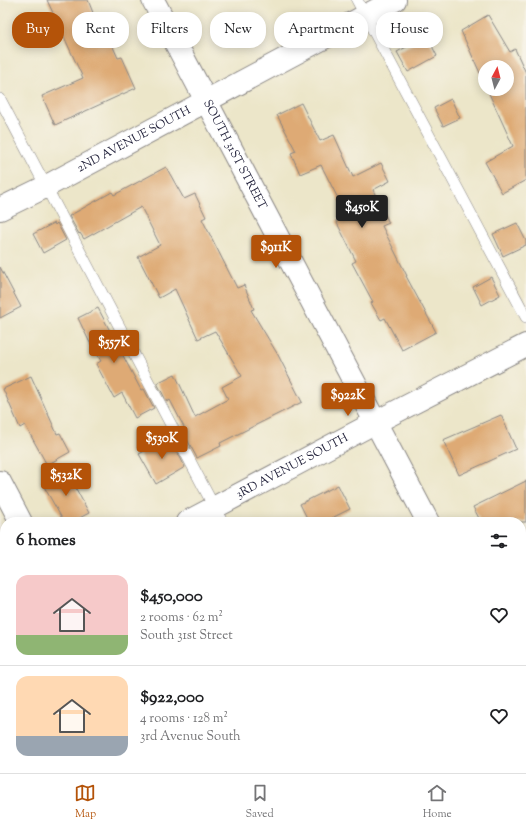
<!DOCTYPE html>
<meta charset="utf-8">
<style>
:root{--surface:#fff;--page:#f2f2f2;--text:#202124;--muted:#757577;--line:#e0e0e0;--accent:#b45309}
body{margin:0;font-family:"Sorts Mill Goudy",serif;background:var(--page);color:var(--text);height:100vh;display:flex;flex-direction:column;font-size:15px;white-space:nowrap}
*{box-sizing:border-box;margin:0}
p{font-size:13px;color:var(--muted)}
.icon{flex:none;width:22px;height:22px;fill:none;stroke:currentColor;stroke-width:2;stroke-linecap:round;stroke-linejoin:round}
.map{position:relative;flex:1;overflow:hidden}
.panel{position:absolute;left:0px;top:517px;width:526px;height:256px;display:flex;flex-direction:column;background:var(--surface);border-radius:16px 16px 0 0;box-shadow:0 2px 10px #0003}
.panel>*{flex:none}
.banner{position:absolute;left:12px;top:12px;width:502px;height:36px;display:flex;gap:8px}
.needle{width:26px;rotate:7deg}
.controls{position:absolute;left:478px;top:60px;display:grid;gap:8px}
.controls a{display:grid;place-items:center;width:36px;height:36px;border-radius:50%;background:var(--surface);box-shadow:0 2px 10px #0003;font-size:20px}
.price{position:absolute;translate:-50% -34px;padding:0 9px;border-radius:4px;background:var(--accent);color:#fff;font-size:13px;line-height:26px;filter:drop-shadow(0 1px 2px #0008)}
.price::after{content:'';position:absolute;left:50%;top:24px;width:12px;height:9px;margin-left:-6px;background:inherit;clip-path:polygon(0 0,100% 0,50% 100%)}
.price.selected{background:#222;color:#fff}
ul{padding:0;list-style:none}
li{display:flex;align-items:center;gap:12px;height:100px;padding:0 16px}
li+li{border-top:1px solid var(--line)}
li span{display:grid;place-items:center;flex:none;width:112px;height:80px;border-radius:12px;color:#555}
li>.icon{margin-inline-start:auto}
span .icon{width:48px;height:48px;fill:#fffc;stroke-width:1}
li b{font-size:17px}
h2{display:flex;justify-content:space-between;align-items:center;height:48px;padding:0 16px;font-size:17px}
.chip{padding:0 14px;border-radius:16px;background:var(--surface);box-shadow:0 2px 10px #0003;font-size:14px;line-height:36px}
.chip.selected{background:var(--accent);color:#fff}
.tab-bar{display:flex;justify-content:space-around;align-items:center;height:56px;border-top:1px solid var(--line);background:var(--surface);font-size:11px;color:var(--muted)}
.tab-bar a{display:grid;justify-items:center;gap:2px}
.tab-bar .selected{color:var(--accent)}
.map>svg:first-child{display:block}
</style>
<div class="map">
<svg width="526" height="773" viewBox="0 0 526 773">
<rect width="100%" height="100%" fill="#f7f3e8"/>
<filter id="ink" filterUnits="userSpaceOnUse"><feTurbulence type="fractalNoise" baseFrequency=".025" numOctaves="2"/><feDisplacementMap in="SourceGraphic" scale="8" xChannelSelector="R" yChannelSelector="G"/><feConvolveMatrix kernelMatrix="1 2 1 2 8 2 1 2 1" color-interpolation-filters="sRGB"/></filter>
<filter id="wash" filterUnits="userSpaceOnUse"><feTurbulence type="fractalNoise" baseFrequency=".012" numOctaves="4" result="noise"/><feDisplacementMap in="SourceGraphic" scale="16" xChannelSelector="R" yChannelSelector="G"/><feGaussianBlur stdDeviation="0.9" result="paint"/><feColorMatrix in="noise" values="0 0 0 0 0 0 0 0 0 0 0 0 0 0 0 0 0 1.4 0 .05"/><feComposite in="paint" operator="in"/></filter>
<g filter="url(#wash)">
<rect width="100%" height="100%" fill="#ece6c9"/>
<g id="blocks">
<path fill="#deaa74" d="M 47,0 L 88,0 L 95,18 L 99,16 L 118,58 L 122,57 L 136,88 L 55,125 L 42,96 L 83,78 Z
M 488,15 L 510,52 L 515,49 L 526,73 L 526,180 L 502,193 L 485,162 L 513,146 L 487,89 L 507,89 L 507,67 L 485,67 L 485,84 L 461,31 Z
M 427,36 L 437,56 L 408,72 L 397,52 Z
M 451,99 L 460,118 L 443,126 L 434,108 Z
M 301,103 L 320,141 L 334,135 L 353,177 L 381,163 L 390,181 L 373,190 L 389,223 L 382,226 L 407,276 L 406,276 L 436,332 L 402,350 L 385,318 L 381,320 L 371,303 L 373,302 L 352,263 L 356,261 L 336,221 L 347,216 L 321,165 L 300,174 L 291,153 L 296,151 L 277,115 Z
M 166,167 L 184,199 L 195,194 L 206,217 L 202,219 L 237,288 L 244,285 L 254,309 L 251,310 L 278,355 L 302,402 L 220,443 L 221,446 L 197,458 L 182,430 L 185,429 L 170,400 L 167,402 L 157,383 L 175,374 L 195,417 L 228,399 L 222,387 L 242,376 L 215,331 L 198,339 L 175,289 L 159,298 L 138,257 L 160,245 L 141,207 L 84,239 L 80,233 L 79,234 L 69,216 L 112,192 L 114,195 Z
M 54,223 L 55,225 L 57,223 L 66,240 L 43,253 L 33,234 Z
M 517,223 L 526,241 L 526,245 L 503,256 L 493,234 Z
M 0,267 L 21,307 L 0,318 Z
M 491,277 L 500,295 L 482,305 L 473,287 Z
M 98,308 L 141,390 L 144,389 L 154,408 L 135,418 L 122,393 L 114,398 L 96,364 L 101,361 L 89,341 L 78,318 Z
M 31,376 L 57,434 L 60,433 L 70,452 L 47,465 L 25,425 L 20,428 L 3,389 Z
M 501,415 L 516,449 L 459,475 L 443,440 Z
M 170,437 L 185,467 L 156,484 L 139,454 Z
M 66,470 L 89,513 L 72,522 L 64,522 L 42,483 Z
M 526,481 L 526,522 L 481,522 L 473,507 Z
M 338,485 L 350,509 L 324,522 L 309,522 L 300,504 Z"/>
</g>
</g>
<g filter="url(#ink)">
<use href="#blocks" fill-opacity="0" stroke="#878482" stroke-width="1"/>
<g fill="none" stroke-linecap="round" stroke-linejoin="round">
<g stroke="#878482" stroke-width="12">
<path id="lane" d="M 357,0 L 526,317
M 0,99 L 222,522
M 351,768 L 353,773"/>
</g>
<g stroke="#878482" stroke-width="24">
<g id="street">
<path id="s1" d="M 153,0 L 428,522"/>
<path id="s2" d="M 0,209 L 45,187 L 395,0"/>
<path d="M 0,482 L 21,522"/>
<path id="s3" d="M 187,522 L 376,422 L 526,345"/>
<path d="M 0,621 L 5,619"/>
<path d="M 521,701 L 526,711"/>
<path d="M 148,768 L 150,773"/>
</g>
</g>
<g stroke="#878482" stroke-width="24">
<path id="secondary" d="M 521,752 L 526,750
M 482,773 L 491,768"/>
</g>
<use href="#lane" stroke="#fff" stroke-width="11"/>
<use href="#street" stroke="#fff" stroke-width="22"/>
<use href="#secondary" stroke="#fde5c5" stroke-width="22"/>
</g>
</g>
<g text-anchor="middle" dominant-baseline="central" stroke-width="3" stroke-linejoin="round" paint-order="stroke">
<g font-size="12" fill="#22223b" stroke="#f7f3e8">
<text stroke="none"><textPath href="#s2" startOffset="151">2ND AVENUE SOUTH</textPath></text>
<text stroke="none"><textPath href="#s1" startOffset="175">SOUTH 31ST STREET</textPath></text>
<text stroke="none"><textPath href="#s3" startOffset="119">3RD AVENUE SOUTH</textPath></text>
</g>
</g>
</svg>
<div class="controls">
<a><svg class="needle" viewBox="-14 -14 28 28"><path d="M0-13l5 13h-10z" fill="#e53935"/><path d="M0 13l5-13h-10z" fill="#757577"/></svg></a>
</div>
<b class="price selected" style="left:362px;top:229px">$450K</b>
<b class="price" style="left:276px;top:269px">$911K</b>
<b class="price" style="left:114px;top:364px">$557K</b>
<b class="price" style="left:348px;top:417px">$922K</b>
<b class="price" style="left:162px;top:460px">$530K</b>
<b class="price" style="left:66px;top:497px">$532K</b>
<div class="banner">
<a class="chip selected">Buy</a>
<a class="chip">Rent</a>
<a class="chip">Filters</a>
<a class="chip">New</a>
<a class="chip">Apartment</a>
<a class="chip">House</a>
</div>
<section class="panel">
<h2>6 homes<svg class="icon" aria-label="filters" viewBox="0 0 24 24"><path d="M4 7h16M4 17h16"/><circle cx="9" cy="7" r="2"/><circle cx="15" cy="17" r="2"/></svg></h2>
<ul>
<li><span style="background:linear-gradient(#f6c9c9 75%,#8fb573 0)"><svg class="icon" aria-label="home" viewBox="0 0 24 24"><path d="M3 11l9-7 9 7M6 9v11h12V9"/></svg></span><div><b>$450,000</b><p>2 rooms · 62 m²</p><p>South 31st Street</p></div><svg class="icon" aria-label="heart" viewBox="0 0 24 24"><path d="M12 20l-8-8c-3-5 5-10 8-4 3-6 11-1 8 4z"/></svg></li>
<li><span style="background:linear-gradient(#ffd9b3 75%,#9aa5b1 0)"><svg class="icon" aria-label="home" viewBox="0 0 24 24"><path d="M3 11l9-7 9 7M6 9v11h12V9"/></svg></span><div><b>$922,000</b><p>4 rooms · 128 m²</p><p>3rd Avenue South</p></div><svg class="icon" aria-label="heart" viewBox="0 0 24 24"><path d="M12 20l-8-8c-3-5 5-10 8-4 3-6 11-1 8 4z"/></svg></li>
</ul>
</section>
</div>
<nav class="tab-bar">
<a class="selected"><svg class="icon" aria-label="map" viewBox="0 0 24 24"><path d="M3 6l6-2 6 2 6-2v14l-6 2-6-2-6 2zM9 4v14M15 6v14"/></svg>Map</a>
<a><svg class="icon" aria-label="saved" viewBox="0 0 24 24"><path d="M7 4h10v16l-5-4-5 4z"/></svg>Saved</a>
<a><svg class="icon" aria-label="home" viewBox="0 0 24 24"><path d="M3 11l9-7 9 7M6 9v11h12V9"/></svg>Home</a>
</nav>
